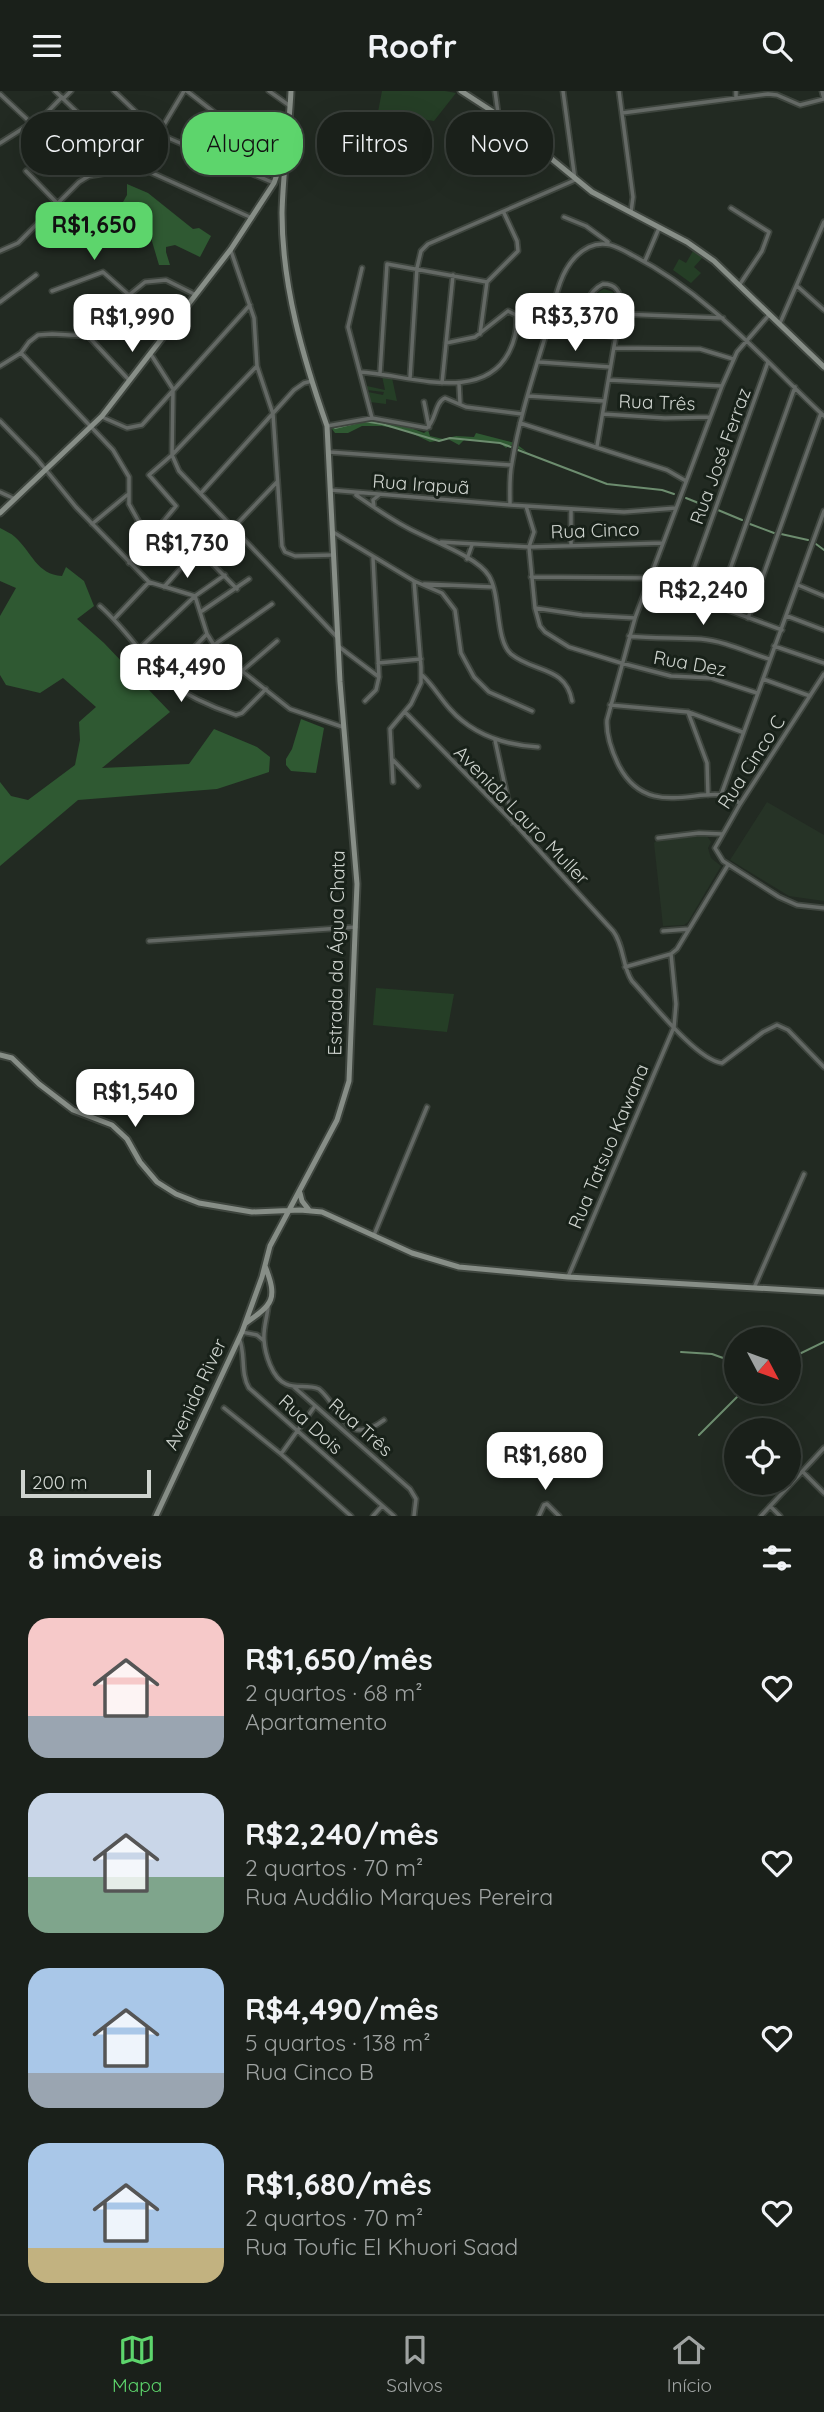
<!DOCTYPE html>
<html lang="pt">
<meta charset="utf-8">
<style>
:root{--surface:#1a201a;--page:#232823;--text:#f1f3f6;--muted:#9fa3a2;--line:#383e39;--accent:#5dd56c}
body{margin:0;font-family:Quicksand,sans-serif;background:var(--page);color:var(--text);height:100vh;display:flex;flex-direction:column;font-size:26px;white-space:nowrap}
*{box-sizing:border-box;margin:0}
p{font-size:23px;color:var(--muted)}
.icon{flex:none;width:38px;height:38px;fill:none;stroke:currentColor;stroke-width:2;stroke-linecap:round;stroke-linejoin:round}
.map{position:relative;height:1425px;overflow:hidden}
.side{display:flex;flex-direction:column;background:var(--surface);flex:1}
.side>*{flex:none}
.top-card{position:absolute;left:21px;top:21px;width:782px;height:63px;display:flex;gap:14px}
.needle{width:46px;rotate:131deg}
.fabs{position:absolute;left:724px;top:1236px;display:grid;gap:14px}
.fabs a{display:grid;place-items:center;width:77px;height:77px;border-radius:50%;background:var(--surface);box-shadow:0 7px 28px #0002,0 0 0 2px var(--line);font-size:35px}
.scale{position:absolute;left:21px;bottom:18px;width:130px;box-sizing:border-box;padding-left:7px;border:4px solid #cfd4cf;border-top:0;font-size:19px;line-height:24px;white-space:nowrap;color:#cfd4cf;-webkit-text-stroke:5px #182119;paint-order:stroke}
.price{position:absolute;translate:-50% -60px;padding:0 16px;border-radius:14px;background:#fff;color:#222;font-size:23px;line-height:46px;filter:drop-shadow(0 2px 4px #0008)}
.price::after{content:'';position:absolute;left:50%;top:42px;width:21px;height:16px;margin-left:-10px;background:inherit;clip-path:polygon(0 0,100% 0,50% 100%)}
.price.active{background:var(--accent);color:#111}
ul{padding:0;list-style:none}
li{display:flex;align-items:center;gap:21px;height:175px;padding:0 28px}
li span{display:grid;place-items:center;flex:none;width:196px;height:140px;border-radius:21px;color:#555}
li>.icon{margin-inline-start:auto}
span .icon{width:84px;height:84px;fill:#fffc;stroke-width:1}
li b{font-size:30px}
h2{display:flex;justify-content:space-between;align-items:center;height:84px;padding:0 28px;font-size:30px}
.tag{padding:0 24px;border-radius:28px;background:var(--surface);box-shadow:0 7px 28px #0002,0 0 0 2px var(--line);font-size:24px;line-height:63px}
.tag.active{background:var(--accent);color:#111}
header{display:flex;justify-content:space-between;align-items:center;height:91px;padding:0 28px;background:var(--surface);font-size:32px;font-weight:700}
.tab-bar{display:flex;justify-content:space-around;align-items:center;height:98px;border-top:2px solid var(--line);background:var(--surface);font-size:19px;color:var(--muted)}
.tab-bar a{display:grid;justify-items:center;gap:4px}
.tab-bar .active{color:var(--accent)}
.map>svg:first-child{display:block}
</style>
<header><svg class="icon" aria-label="menu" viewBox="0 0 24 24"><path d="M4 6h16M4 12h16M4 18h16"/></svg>Roofr<svg class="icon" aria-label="search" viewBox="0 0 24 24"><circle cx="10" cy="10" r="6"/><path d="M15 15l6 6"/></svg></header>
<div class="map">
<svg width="824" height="1425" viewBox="0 0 824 1425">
<rect width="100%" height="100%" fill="#222a22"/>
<path fill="#263326" d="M 767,711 L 824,744 L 824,810 L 789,805 L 730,769 Z
M 703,745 L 707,745 L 711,751 L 708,757 L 711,767 L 721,775 L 688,831 L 684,834 L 663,835 L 654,752 L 656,750 Z"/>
<path fill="#253e26" d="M 382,0 L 445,0 L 456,2 L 434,30 L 378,21 Z
M 693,160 L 703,166 L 694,176 L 701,182 L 691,192 L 673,179 L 679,168 L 686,172 Z
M 604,198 L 613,201 C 619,212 617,223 615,235 L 590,234 C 589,219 588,205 604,198 Z
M 382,285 L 392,287 L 397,310 L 386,308 L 386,313 L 370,311 L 368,301 L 383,304 L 384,301 L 367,299 L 367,295 L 385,299 Z
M 376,897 L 454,903 L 447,941 L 373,934 Z"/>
<path fill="#2f5932" d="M 127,93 L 148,102 L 193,138 L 199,137 L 211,145 L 200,166 L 175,154 L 166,156 L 166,161 L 170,174 L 159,174 L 151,147 L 126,140 L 119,118 L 127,104 Z
M 366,328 L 403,334 L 424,342 L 428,339 L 430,345 L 443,348 L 456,345 L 474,346 L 476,342 L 515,352 L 527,361 L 510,354 L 506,357 L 499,351 L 464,349 L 459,354 L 448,348 L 430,351 L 405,339 L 382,335 L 362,335 L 348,342 L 335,342 L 332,338 L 334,334 Z
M 0,437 C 5,440 11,442 15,446 C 31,460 37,484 62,485 L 66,476 L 84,490 L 94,515 L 77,528 L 104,552 L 170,621 L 102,677 L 189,673 L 214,638 L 257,656 L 270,666 L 269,681 L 217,698 L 78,709 L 0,775 L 0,691 L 11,705 L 28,709 L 75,674 L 80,649 L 79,631 L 96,616 L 63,587 L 40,602 L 6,594 L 0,584 L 0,525 L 16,497 L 0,490 Z
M 301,628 L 324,637 L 316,682 L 291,680 L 286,674 L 286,668 L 292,658 Z"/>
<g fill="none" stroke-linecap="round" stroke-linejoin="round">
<path stroke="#6d8d6f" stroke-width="2" d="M 335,337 L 364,330 L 382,333 L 439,350 L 450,347 L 500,352 L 511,356
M 518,359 L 607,393 L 662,399 L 674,403
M 686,407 L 706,415
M 718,419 L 742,429
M 750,433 L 774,442
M 781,443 L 808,449
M 816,453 L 824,459
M 681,1261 L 712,1263 L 737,1272
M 789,1268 L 824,1251
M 699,1344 L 743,1300"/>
<g stroke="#3e453e" stroke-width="7">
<path id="street" d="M 55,0 L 130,72 L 252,127
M 114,0 L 159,43 L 274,92
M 187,0 L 246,46
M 269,0 L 290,15
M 495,0 L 498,22
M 619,0 L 633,106 L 631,121
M 736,0 L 736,7
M 822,0 L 824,8
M 0,3 L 88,85
M 63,8 L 71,0
M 622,22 L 768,3 L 777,4 L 800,14 L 824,8
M 33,36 L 62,6
M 0,52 L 30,33
M 138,77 L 184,0
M 237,77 L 252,30
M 26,80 L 56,111
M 731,117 L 769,141 L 762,160 L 740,193
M 564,126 L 586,135 L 608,151
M 0,160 L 18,152 L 79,91 L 89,85 L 136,77
M 231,160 L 254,227 L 257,275 L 273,323 L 282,455 L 285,461 L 295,465 L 334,464
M 645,170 L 659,137
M 362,177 L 348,236 L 372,327
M 487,191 L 518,160 L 517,150 L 504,122
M 797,195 L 824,219
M 52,200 L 103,181 L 129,204
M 0,211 L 36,184
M 620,223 L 723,227
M 780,232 L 824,131
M 548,236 L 615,246
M 582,242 C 584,223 584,202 603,193 C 617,193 621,202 621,215 L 597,355
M 480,243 L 487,191
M 88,245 L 129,289
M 615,257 L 700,258 L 733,268
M 21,262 L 113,359 L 129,386 L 129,413 L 139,431 L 151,445
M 150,262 L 173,298
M 539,271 L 610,276
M 0,275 L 21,262 L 29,251 L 38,244 L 52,243 L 88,245 L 97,241 L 113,226 L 129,204 L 145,191 L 166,189 L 196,204
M 360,281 C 406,283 482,314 509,261 C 515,249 518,237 516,224 L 508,220 L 475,246 L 446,252
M 380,282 L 387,173 L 487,191
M 410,287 L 417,177 L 421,160 L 428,153 L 575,89 L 563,0
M 609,289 L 722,295
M 442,292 L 453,184
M 459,293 L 460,312
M 173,298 L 172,364 L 179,380 L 337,546
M 528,305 L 604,310
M 424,311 L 429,336
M 603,323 L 665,327 L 710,326
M 102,326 L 127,337 L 142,334 L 250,214
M 0,330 L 37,368 L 76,416 L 149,491 L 195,505 L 207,543 L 214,554 L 242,580 L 290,618 L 343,636
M 520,332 L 667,379 L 686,390
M 327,335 L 372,327 L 427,337 C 436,329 435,311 445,307 L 466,316 L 522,323
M 329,361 L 511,374
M 330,399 L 510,414 L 624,421 L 676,417
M 0,401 L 15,408
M 201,402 L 294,299 L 304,292 L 312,290
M 356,404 C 372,415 389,427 406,436 C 427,448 477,465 489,485 C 501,505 495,549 511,563 C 534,582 566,575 572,610
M 510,414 C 510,400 509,386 512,372 C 519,328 533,286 546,243 C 555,213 558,171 589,156 C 606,148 619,157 634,165 C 709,204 763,268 824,325
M 526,415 L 534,441 L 529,456 L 535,517 L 540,535 L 545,541 L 569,556 L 621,572 L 671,585 L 711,587 L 757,602
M 374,416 L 373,409 L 379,404
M 92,433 L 127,404
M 234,436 L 277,391
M 333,441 L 414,490 L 442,502 L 455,519 L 461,562 L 474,586 L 489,601 L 532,620
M 441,451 L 529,456 L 663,452
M 571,453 L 571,418
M 467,468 L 472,454
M 129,472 L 176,415 L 149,384 L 172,364 L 257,275
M 531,486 L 649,487
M 424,493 L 493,496
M 798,494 L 824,505
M 164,496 L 194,462 L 200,460 L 237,498
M 644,503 L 717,515 L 782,539
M 683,508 L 768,271
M 100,515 C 124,536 141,563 163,585 C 179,602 214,617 236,624 L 242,622 L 266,598
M 717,515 L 795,296
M 535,517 L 582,524 L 635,527
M 202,520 L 249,488
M 787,525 L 824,539
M 748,527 L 821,322
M 114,528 L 149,491
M 629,545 C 653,548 677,546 701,548 C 724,550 747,561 769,568
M 214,554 L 272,513
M 338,555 L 379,586
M 774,555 L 824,572
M 140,557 L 195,505 L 225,484
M 378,572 L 421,568
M 242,580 L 277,550
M 824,583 L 740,713 L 715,757 L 723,770 L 779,806 L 797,814 L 824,817
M 422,584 C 433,594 440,607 450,618 C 473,644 505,654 538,656
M 165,587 L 207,543
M 763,588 L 810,605
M 365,610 L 376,599 L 379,586 L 373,467
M 610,614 L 688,621 L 742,641
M 405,621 L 514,732 L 613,840 C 624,854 622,875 632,890 C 651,910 696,969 722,972 L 763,941 L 777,934 L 788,939 L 824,976
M 688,621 L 707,672 L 708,704
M 495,649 L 513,732
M 393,669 L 418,695
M 393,691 L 390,638 L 411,613 L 421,592 L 421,576 L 414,490
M 721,704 L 824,420
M 740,713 C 714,684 652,737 619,675 C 612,661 606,645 607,629 L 635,527 L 722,295 L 737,261 L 769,224
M 658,747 L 699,742 L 722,743
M 663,840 L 689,838
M 149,850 L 356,836
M 625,876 L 671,863
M 374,1144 L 427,1016
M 568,1186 L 674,936 L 676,913 L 671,863 L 677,858 L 728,774
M 754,1197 L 804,1083
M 268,1216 C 267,1227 263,1238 264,1249 C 265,1263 272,1287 286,1293 C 296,1298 308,1293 319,1298 C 342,1317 345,1358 384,1329
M 242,1241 L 257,1244 L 263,1249
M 239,1247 C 246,1263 240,1282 249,1297 L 394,1425
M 294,1296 L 410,1398 L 416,1408 L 414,1425
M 224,1317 L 281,1363 L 351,1425
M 281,1363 L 315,1315
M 803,1381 L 824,1402
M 770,1415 L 780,1425
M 373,1425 L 382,1415
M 539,1425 L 544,1414 L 547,1413 L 559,1425
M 761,1425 L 824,1357"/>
</g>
<g stroke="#3e453e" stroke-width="9">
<path id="secondary" d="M 461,0 L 498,24 L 592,101 L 687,151 L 714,170 L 824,276
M 0,422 L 102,325 L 231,158 L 274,92 L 283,66
M 0,964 L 12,967 L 39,993 L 73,1019 L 112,1034 L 127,1048 L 140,1071 L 157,1091 L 176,1103 L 199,1112 L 252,1121 L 300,1119 L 322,1121 L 412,1162 L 459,1176 L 568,1186 L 824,1201
M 300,1102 L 302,1110 L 309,1119
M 246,1232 C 273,1213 278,1208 265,1175
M 156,1425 L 242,1241 L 262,1186 L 270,1155 L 337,1029 L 349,990 L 357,793 L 340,591 L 327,335 C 303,267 282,195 282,122 C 283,81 289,41 291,0"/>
</g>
<use href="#street" stroke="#646965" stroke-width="3.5"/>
<use href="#secondary" stroke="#878e87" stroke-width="5"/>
</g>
<g text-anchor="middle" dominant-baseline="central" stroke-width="6" stroke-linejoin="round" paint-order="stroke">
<g font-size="19" fill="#cfd4cf" stroke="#182119">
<text transform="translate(657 311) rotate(2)">Rua Três</text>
<text transform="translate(720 365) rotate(-70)">Rua José Ferraz</text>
<text transform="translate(421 393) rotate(4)">Rua Irapuã</text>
<text transform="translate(595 439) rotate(-2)">Rua Cinco</text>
<text transform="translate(690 572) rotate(10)">Rua Dez</text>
<text transform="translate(751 671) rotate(-57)">Rua Cinco C</text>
<text transform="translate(522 724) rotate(46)">Avenida Lauro Muller</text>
<text transform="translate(336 862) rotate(-89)">Estrada da Água Chata</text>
<text transform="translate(608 1055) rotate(-67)">Rua Tatsuo Kawana</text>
<text transform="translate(195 1303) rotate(-65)">Avenida River</text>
<text transform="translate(311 1333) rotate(42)">Rua Dois</text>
<text transform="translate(361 1336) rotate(41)">Rua Três</text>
</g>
</g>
</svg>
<div class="fabs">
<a><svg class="needle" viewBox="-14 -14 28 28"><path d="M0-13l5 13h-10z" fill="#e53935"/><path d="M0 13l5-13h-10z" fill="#9fa3a2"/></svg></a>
<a><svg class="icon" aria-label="locate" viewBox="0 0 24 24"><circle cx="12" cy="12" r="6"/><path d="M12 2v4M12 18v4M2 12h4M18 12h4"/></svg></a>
</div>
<div class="scale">200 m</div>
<b class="price active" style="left:94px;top:171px">R$1,650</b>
<b class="price" style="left:575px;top:262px">R$3,370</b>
<b class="price" style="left:132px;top:263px">R$1,990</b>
<b class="price" style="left:187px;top:489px">R$1,730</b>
<b class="price" style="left:703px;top:536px">R$2,240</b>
<b class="price" style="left:181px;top:613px">R$4,490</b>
<b class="price" style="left:135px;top:1038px">R$1,540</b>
<b class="price" style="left:545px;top:1401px">R$1,680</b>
<div class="top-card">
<a class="tag">Comprar</a>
<a class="tag active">Alugar</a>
<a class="tag">Filtros</a>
<a class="tag">Novo</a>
</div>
</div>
<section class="side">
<h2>8 imóveis<svg class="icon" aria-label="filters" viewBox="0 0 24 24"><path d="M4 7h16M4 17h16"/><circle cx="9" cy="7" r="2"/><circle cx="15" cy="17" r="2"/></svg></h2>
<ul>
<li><span style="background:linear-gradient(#f6c9c9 70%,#9aa5b1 0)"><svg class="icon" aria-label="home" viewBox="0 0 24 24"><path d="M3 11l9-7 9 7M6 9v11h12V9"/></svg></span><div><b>R$1,650/mês</b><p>2 quartos · 68 m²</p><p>Apartamento</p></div><svg class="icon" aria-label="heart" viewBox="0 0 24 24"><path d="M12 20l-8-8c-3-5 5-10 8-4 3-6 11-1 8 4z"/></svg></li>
<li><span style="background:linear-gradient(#c9d6e8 60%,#7fa58c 0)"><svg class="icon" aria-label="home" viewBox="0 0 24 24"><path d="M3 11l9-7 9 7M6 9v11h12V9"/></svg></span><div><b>R$2,240/mês</b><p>2 quartos · 70 m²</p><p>Rua Audálio Marques Pereira</p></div><svg class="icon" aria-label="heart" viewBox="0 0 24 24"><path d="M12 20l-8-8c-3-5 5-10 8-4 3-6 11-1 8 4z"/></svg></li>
<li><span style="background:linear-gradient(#a9c7e8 75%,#9aa5b1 0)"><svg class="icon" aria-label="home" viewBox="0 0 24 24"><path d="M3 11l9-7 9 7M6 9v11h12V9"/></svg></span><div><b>R$4,490/mês</b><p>5 quartos · 138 m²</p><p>Rua Cinco B</p></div><svg class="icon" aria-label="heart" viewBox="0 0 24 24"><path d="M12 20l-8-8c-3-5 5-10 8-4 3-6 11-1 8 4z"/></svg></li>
<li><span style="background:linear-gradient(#a9c7e8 75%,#c2b280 0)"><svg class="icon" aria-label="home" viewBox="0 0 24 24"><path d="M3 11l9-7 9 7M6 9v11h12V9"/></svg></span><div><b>R$1,680/mês</b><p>2 quartos · 70 m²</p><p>Rua Toufic El Khuori Saad</p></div><svg class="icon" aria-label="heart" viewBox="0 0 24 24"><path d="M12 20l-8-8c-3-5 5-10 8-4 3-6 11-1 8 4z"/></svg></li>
</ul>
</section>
<nav class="tab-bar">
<a class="active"><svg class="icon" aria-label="map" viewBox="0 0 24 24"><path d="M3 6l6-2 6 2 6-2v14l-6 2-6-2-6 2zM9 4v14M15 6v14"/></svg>Mapa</a>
<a><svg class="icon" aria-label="saved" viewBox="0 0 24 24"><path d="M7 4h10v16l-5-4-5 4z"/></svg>Salvos</a>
<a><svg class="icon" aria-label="home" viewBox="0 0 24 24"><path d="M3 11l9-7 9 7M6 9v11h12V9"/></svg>Início</a>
</nav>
